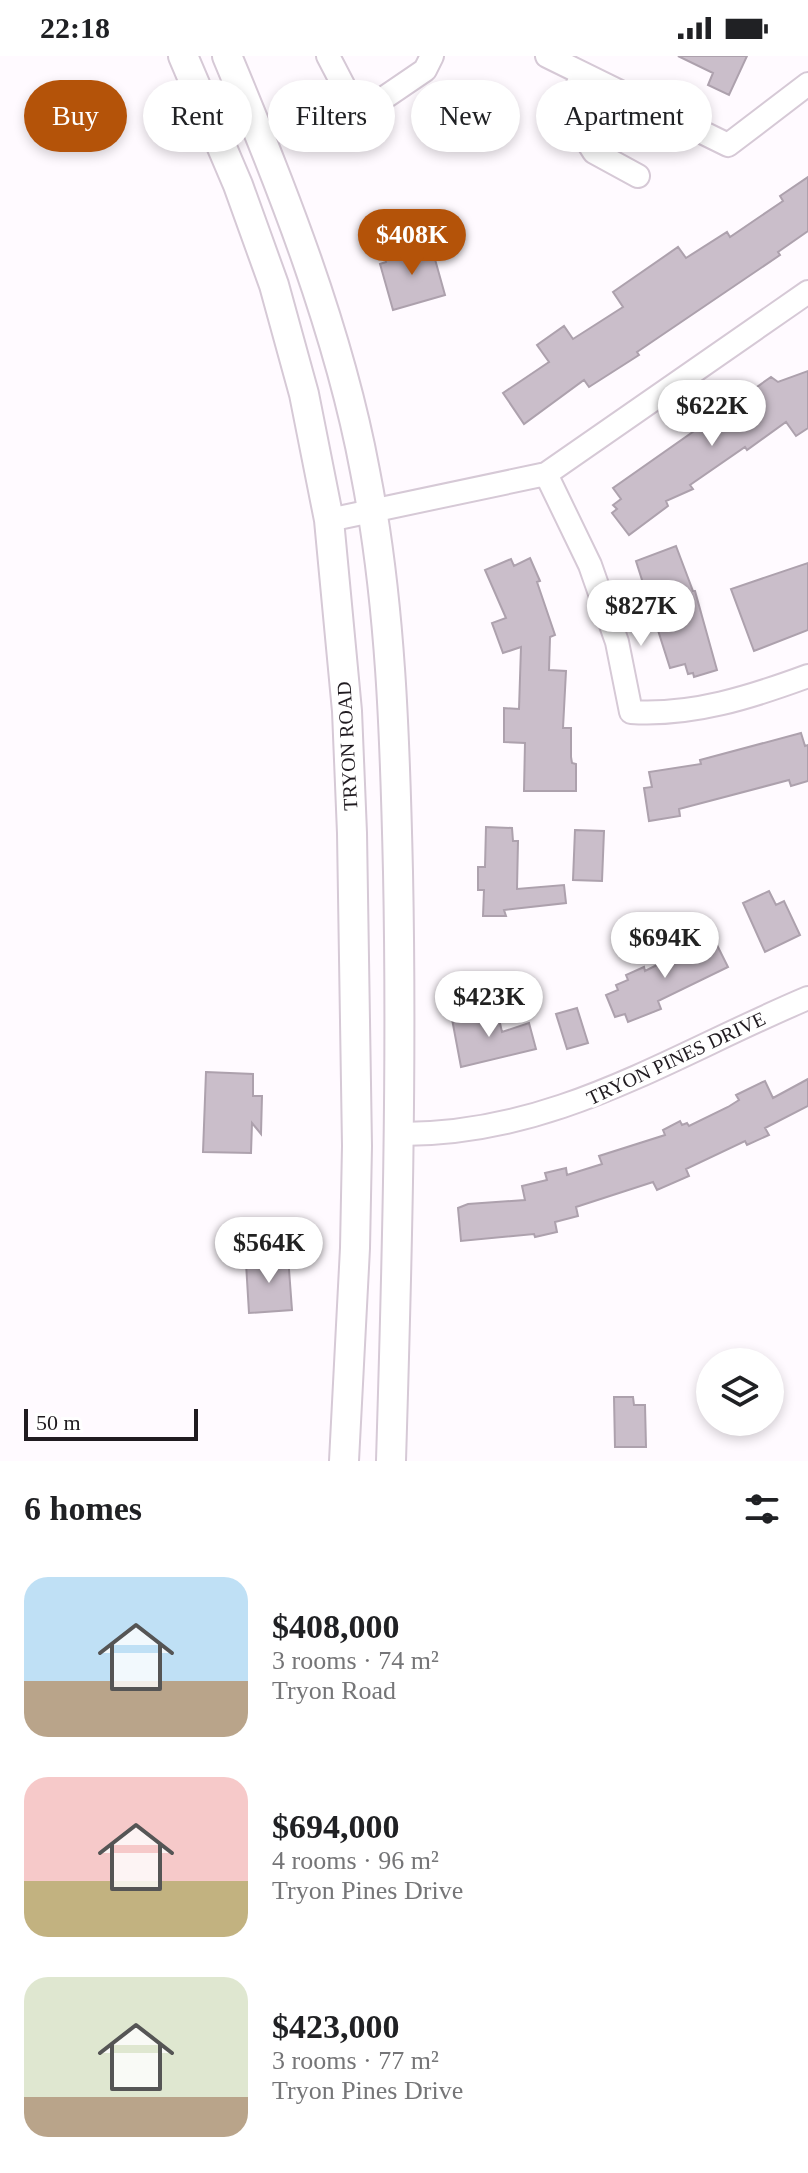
<!DOCTYPE html>
<meta charset="utf-8">
<style>
:root{--surface:#fff;--page:#f2f2f2;--text:#202124;--muted:#757577;--accent:#b45309}
body{margin:0;font-family:Georgia,serif;background:var(--page);color:var(--text);height:100vh;display:flex;flex-direction:column;font-size:30px;white-space:nowrap}
*{box-sizing:border-box;margin:0}
p{font-size:26px;color:var(--muted)}
.icon{flex:none;width:44px;height:44px;fill:none;stroke:currentColor;stroke-width:2;stroke-linecap:round;stroke-linejoin:round}
.map{position:relative;height:1405px;overflow:hidden}
.panel{display:flex;flex-direction:column;background:var(--surface);flex:1}
.panel>*{flex:none}
.banner{position:absolute;left:24px;top:24px;width:760px;height:72px;display:flex;gap:16px}
.buttons{position:absolute;left:696px;top:1292px;display:grid;gap:16px}
.buttons a{display:grid;place-items:center;width:88px;height:88px;border-radius:50%;background:var(--surface);box-shadow:0 4px 12px #0003;font-size:40px}
.scale{position:absolute;left:24px;bottom:20px;width:174px;box-sizing:border-box;padding-left:8px;border:4px solid #201b20;border-top:0;font-size:22px;line-height:28px;white-space:nowrap;color:#201b20;-webkit-text-stroke:6px #fff;paint-order:stroke}
.price{position:absolute;translate:-50% -68px;padding:0 18px;border-radius:28px;background:#fff;color:#222;font-size:26px;line-height:52px;filter:drop-shadow(0 2px 4px #0008)}
.price::after{content:'';position:absolute;left:50%;top:48px;width:24px;height:18px;margin-left:-12px;background:inherit;clip-path:polygon(0 0,100% 0,50% 100%)}
.price.active{background:var(--accent);color:#fff}
ul{padding:0;list-style:none}
li{display:flex;align-items:center;gap:24px;height:200px;padding:0 24px}
li span{display:grid;place-items:center;flex:none;width:224px;height:160px;border-radius:24px;color:#555}
li>.icon{margin-inline-start:auto}
span .icon{width:96px;height:96px;fill:#fffc;stroke-width:1}
li b{font-size:34px}
h2{display:flex;justify-content:space-between;align-items:center;height:96px;padding:0 24px;font-size:34px}
.tag{padding:0 28px;border-radius:36px;background:var(--surface);box-shadow:0 4px 12px #0003;font-size:28px;line-height:72px}
.tag.active{background:var(--accent);color:#fff}
.status{display:flex;justify-content:space-between;align-items:center;height:56px;padding:0 40px;background:var(--surface);direction:ltr}
.status svg{height:22px;fill:currentColor}
.map>svg:first-child{display:block}
</style>
<div class="status"><b>22:18</b><svg viewBox="0 0 49 12"><path d="M0 12V9h3v3zM5 12V6h3v6zM10 12V3h3v9zM15 12V0h3v12zM26 1h20v11H26zM47 4h2v5h-2z"/></svg></div>
<div class="map">
<svg width="808" height="1405" viewBox="0 0 808 1405">
<rect width="100%" height="100%" fill="#fffaff"/>
<path fill="#cabeca" stroke="#ada1ad" stroke-width="2" d="M 678,0 L 747,0 L 729,39 L 708,29 L 713,17 Z
M 808,121 L 808,175 L 778,196 L 780,199 L 637,296 L 639,299 L 589,331 L 584,324 L 524,368 L 503,337 L 549,306 L 537,289 L 564,270 L 573,283 L 623,251 L 613,236 L 678,191 L 686,202 L 727,176 L 730,181 L 783,145 L 780,140 Z
M 431,189 L 445,239 L 393,254 L 380,208 L 386,206 L 385,201 Z
M 808,315 L 808,372 L 796,380 L 786,366 L 747,394 L 745,391 L 690,429 L 693,433 L 666,445 L 668,450 L 629,479 L 612,457 L 617,453 L 613,449 L 621,443 L 613,432 L 771,321 L 778,326 Z
M 676,490 L 693,535 L 695,535 L 717,614 L 694,621 L 693,617 L 688,618 L 685,608 L 670,612 L 636,505 Z
M 530,502 L 540,525 L 537,526 L 555,579 L 550,581 L 549,614 L 566,615 L 563,672 L 571,672 L 571,701 L 572,707 L 576,708 L 576,735 L 524,735 L 525,687 L 504,686 L 504,652 L 519,653 L 521,591 L 503,597 L 492,567 L 506,562 L 485,514 L 511,503 L 514,510 Z
M 808,507 L 808,574 L 754,595 L 731,533 Z
M 801,677 L 805,690 L 808,689 L 808,725 L 791,730 L 789,724 L 679,753 L 680,760 L 649,765 L 644,732 L 652,731 L 649,716 L 701,708 L 700,704 Z
M 486,771 L 512,772 L 513,785 L 518,785 L 517,833 L 564,829 L 566,847 L 504,854 L 506,860 L 483,860 L 484,834 L 478,834 L 478,811 L 485,811 Z
M 575,774 L 604,775 L 602,825 L 573,824 Z
M 769,835 L 776,849 L 784,845 L 800,879 L 765,896 L 743,847 Z
M 713,881 L 728,911 L 658,945 L 661,953 L 628,966 L 625,958 L 615,961 L 606,939 L 618,934 L 616,929 L 628,924 L 626,919 L 644,911 L 645,915 Z
M 577,952 L 588,987 L 567,993 L 556,958 Z
M 497,954 L 502,976 L 529,967 L 536,993 L 461,1011 L 452,963 Z
M 206,1016 L 253,1018 L 253,1040 L 262,1040 L 261,1078 L 252,1067 L 251,1097 L 203,1096 Z
M 808,1023 L 808,1050 L 765,1072 L 769,1079 L 747,1089 L 745,1085 L 686,1113 L 689,1120 L 657,1134 L 653,1126 L 576,1151 L 578,1160 L 555,1166 L 557,1176 L 535,1181 L 534,1178 L 461,1185 L 458,1152 L 468,1148 L 525,1144 L 522,1130 L 547,1124 L 545,1117 L 566,1112 L 567,1119 L 602,1108 L 599,1100 L 665,1079 L 663,1074 L 680,1065 L 682,1069 L 687,1067 L 689,1070 L 728,1051 L 739,1044 L 736,1039 L 765,1025 L 773,1042 Z
M 293,1169 L 294,1192 L 272,1193 L 271,1170 Z
M 288,1200 L 292,1254 L 249,1257 L 246,1207 L 252,1206 L 252,1202 Z
M 614,1341 L 633,1341 L 634,1349 L 645,1349 L 646,1391 L 615,1391 Z"/>
<g fill="none" stroke-linecap="round" stroke-linejoin="round">
<g stroke="#d6c9d6" stroke-width="26">
<path id="minor" d="M 328,0 L 352,46 L 378,46 L 425,14 L 432,0
M 547,0 L 728,89 L 808,28
M 581,17 L 570,58 L 594,96 L 638,120
M 546,418 L 590,509 L 617,586 L 631,656 C 692,660 751,641 808,620
M 329,464 L 546,418 L 808,236
M 400,1078 C 555,1079 670,1000 808,942"/>
</g>
<g stroke="#d6c9d6" stroke-width="32">
<path id="major" d="M 183,0 L 238,129 L 274,229 L 304,338 L 329,464 L 347,655 L 352,777 L 357,1090 L 355,1192 L 344,1405
M 227,0 C 282,131 339,275 365,415 C 391,546 395,683 398,816 C 402,1013 397,1208 391,1405"/>
</g>
<use href="#minor" stroke="#fff" stroke-width="22"/>
<use href="#major" stroke="#fff" stroke-width="28"/>
</g>
<g text-anchor="middle" dominant-baseline="central" stroke-width="7" stroke-linejoin="round" paint-order="stroke">
<g font-size="20" fill="#201b20" stroke="#fff">
<text transform="translate(347 690) rotate(-93)">TRYON ROAD</text>
<text transform="translate(676 1002) rotate(-25)">TRYON PINES DRIVE</text>
</g>
</g>
</svg>
<div class="buttons">
<a><svg class="icon" aria-label="layers" viewBox="0 0 24 24"><path d="M12 4l9 5-9 5-9-5zM3 14l9 5 9-5"/></svg></a>
</div>
<div class="scale">50 m</div>
<b class="price active" style="left:412px;top:221px">$408K</b>
<b class="price" style="left:712px;top:392px">$622K</b>
<b class="price" style="left:641px;top:592px">$827K</b>
<b class="price" style="left:665px;top:924px">$694K</b>
<b class="price" style="left:489px;top:983px">$423K</b>
<b class="price" style="left:269px;top:1229px">$564K</b>
<div class="banner">
<a class="tag active">Buy</a>
<a class="tag">Rent</a>
<a class="tag">Filters</a>
<a class="tag">New</a>
<a class="tag">Apartment</a>
</div>
</div>
<section class="panel">
<h2>6 homes<svg class="icon" aria-label="filters" viewBox="0 0 24 24"><path d="M4 7h16M4 17h16"/><circle cx="9" cy="7" r="2"/><circle cx="15" cy="17" r="2"/></svg></h2>
<ul>
<li><span style="background:linear-gradient(#bfe0f5 65%,#b9a48a 0)"><svg class="icon" aria-label="home" viewBox="0 0 24 24"><path d="M3 11l9-7 9 7M6 9v11h12V9"/></svg></span><div><b>$408,000</b><p>3 rooms · 74 m²</p><p>Tryon Road</p></div></li>
<li><span style="background:linear-gradient(#f6c9c9 65%,#c2b280 0)"><svg class="icon" aria-label="home" viewBox="0 0 24 24"><path d="M3 11l9-7 9 7M6 9v11h12V9"/></svg></span><div><b>$694,000</b><p>4 rooms · 96 m²</p><p>Tryon Pines Drive</p></div></li>
<li><span style="background:linear-gradient(#dfe7d0 75%,#b9a48a 0)"><svg class="icon" aria-label="home" viewBox="0 0 24 24"><path d="M3 11l9-7 9 7M6 9v11h12V9"/></svg></span><div><b>$423,000</b><p>3 rooms · 77 m²</p><p>Tryon Pines Drive</p></div></li>
</ul>
</section>
